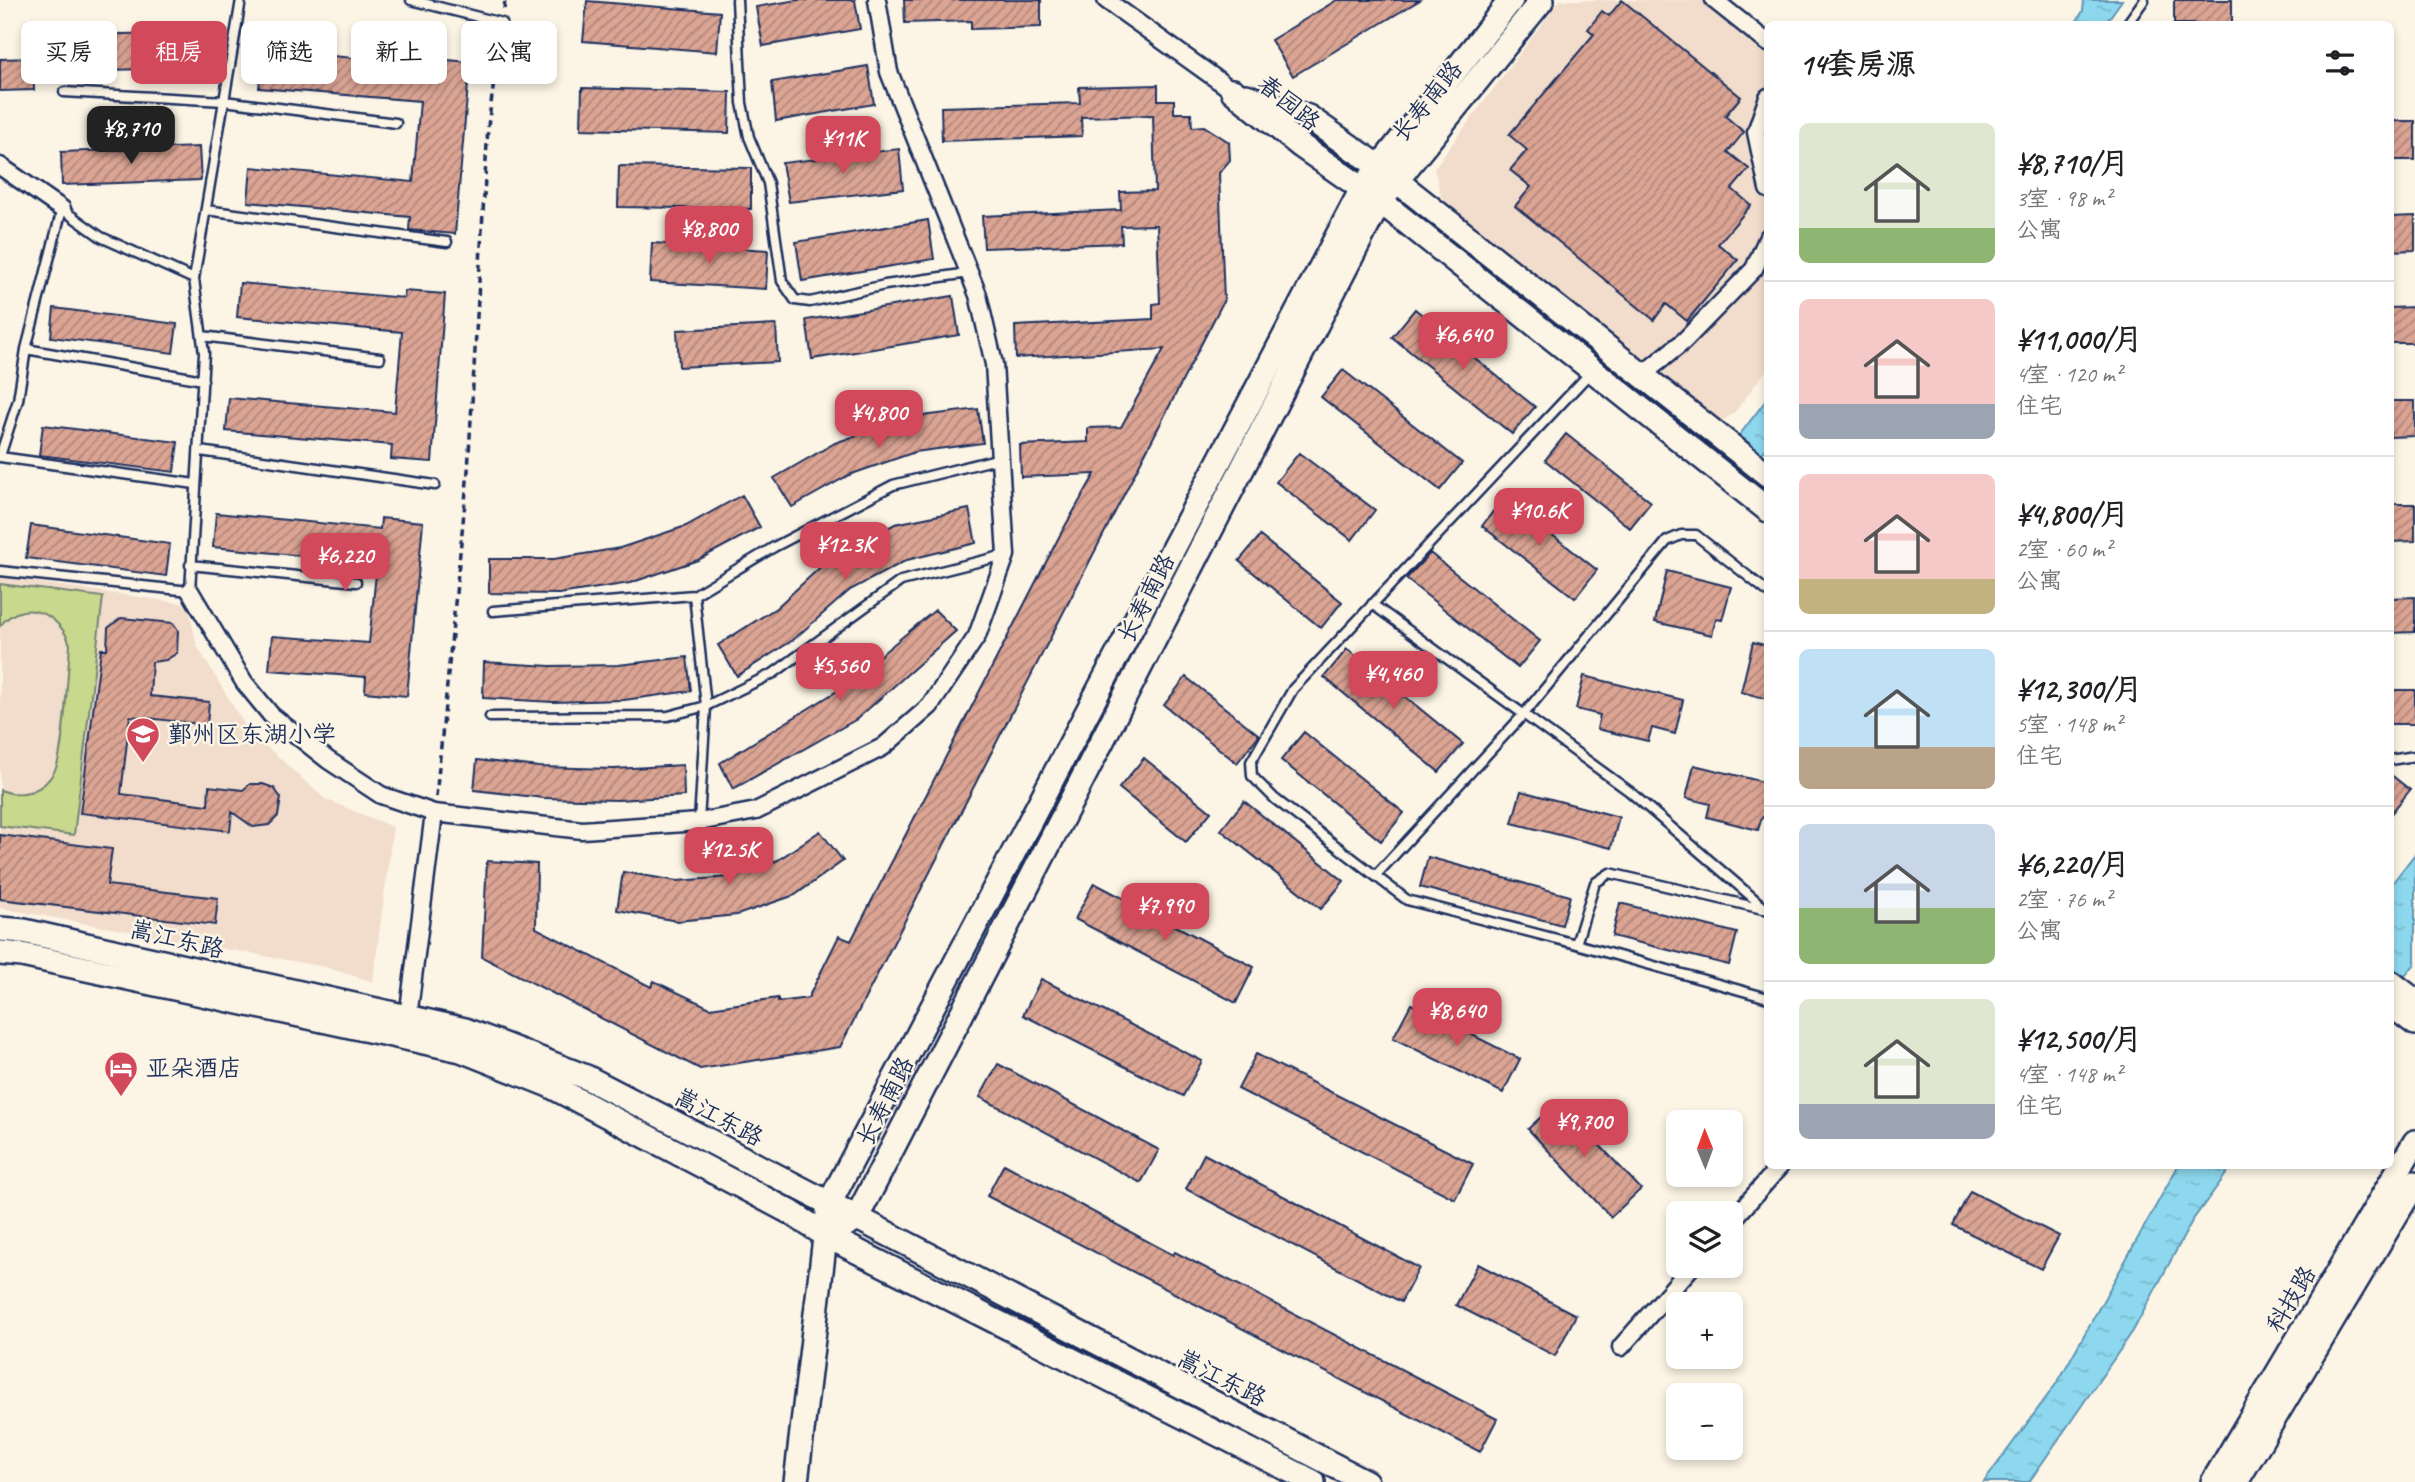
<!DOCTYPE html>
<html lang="zh">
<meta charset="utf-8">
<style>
:root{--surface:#fff;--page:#f6f6f6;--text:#202124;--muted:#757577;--line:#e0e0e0;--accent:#d1495b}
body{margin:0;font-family:Caveat,"LXGW WenKai TC",sans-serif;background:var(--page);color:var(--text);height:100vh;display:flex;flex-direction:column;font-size:26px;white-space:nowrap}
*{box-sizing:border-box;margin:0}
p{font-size:23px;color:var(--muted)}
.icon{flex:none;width:38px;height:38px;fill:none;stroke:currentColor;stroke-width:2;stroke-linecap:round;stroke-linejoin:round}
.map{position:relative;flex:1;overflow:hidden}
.panel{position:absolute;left:1764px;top:21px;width:630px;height:1148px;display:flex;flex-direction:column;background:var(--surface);border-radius:10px;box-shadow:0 4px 10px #0003}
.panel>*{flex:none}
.guide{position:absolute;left:21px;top:21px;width:665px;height:63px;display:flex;gap:14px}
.needle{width:46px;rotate:359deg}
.buttons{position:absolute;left:1666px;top:1110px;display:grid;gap:14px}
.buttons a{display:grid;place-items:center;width:77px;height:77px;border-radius:10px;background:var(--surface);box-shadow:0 4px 10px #0003;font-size:35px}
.price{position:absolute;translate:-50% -60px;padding:0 16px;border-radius:14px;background:var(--accent);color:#fff;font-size:23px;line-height:46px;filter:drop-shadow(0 2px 4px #0008)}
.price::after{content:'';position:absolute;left:50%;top:42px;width:21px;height:16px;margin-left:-10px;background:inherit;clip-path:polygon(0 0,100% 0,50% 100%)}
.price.current{background:#222;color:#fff}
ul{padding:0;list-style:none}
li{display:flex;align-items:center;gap:21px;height:175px;padding:0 35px}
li+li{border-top:2px solid var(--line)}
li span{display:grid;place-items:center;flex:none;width:196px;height:140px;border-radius:10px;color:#555}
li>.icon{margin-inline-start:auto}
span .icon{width:84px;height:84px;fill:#fffc;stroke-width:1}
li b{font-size:30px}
h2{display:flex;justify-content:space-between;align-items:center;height:84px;padding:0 35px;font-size:30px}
.chip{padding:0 24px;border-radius:10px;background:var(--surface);box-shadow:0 4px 10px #0003;font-size:24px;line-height:63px}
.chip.current{background:var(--accent);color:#fff}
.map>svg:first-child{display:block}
</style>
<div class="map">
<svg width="2415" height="1482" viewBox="0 0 2415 1482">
<defs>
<pattern id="water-ripples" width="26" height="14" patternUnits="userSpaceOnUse" patternTransform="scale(1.75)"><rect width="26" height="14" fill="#8dd8ee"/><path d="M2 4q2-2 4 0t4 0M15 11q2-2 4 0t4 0" fill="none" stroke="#79bace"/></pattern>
<pattern id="building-hatch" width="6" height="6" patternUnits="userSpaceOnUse" patternTransform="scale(1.75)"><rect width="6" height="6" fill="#dba493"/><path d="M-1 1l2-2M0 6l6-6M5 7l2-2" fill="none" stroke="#b1867b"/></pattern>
</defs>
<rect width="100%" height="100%" fill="#fcf5e5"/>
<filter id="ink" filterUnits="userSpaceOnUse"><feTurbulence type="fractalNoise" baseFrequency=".0143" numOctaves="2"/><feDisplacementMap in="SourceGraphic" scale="14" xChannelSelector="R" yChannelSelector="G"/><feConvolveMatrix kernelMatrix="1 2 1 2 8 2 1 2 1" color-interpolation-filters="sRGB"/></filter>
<g filter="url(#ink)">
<path fill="#f2ddcc" d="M 1560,0 L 1730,0 L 1767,31 L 1767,369 L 1734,413 L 1721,422 L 1459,216 L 1441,196 L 1434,168 Z
M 0,577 L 188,604 L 197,646 L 247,729 L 325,799 L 393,827 L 373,982 L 325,967 L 0,908 Z"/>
<path fill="#c8d88c" stroke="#728475" stroke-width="2" d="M 0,584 L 103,597 L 74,835 L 0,826 L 0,790 C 22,798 44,792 55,770 C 64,754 68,668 70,645 C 61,614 23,596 0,626 Z"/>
<path fill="url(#water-ripples)" stroke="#5f94b4" stroke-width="2" d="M 2084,0 L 2122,0 L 2105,24 L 2075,24 L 2083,11 Z
M 1767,399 L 1767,447 L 1761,455 L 1735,441 Z
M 2415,854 L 2415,964 L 2391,993 L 2390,886 Z
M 2178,1166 L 2232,1166 L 2192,1221 L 2133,1331 L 2029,1482 L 1984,1482 L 2059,1380 Z"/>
<path fill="url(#building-hatch)" stroke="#1b2f5e" stroke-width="2" d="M 797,0 L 855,0 L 860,29 L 763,46 L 756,7 Z
M 904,0 L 1041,0 L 1041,27 L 971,29 L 971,21 L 905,23 Z
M 1337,0 L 1420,0 L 1293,76 L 1271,40 Z
M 1622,0 L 1741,97 L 1725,116 L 1744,132 L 1728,152 L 1749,169 L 1732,189 L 1751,205 L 1718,244 L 1738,260 L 1687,321 L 1666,304 L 1654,320 L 1515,206 L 1531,187 L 1510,170 L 1527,150 L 1509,135 L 1594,34 L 1588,29 L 1602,11 L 1609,16 Z
M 2174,0 L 2232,0 L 2232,24 L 2174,24 Z
M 587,1 L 720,12 L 717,52 L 583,41 Z
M 213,32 L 214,67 L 75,71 L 74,35 Z
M 263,50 L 423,64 L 424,58 L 470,62 L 455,234 L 409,230 L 410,217 L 248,202 L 251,167 L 413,182 L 420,101 L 259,88 Z
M 33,58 L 34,90 L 0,91 L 0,59 Z
M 868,66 L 874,104 L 776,121 L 772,82 Z
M 1158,85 L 1158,100 L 1174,100 L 1174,113 L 1191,113 L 1192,127 L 1204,126 L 1229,142 L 1230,160 L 1219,173 L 1224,300 L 840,1047 L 700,1069 L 482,957 L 487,861 L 537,864 L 536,928 L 651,987 L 654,981 L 710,1008 L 778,998 L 778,1002 L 808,998 L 839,936 L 851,941 L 1060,535 L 1095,474 L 1021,477 L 1020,445 L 1088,442 L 1088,428 L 1121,427 L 1164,349 L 1016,358 L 1015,326 L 1153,319 L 1153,304 L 1160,303 L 1157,225 L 1121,226 L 1122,243 L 984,248 L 982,216 L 1121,210 L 1120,192 L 1155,191 L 1153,115 L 1081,117 L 1082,136 L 942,141 L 941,107 L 1080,103 L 1079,87 Z
M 582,88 L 730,92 L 729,133 L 581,129 Z
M 2390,121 L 2415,121 L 2415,160 L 2390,160 Z
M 199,147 L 201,180 L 62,185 L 61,152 Z
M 899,149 L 903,189 L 789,202 L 782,163 Z
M 619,166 L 751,168 L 751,209 L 618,207 Z
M 2415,216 L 2415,250 L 2390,251 L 2390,217 Z
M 928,220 L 934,259 L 802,281 L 796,242 Z
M 652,243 L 768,250 L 766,289 L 650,282 Z
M 240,283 L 404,298 L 405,291 L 445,294 L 432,462 L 391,459 L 392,445 L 226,431 L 229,398 L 395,412 L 402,332 L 237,317 Z
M 953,296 L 959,335 L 812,359 L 806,320 Z
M 2415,307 L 2415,343 L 2390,343 L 2390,308 Z
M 54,308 L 177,324 L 173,353 L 51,337 Z
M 1415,309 L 1535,407 L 1512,434 L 1392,337 Z
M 776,325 L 778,362 L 679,367 L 677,330 Z
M 1343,370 L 1462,463 L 1440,490 L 1321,397 Z
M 2390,401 L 2415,401 L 2415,436 L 2390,437 Z
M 978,409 L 983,443 L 915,452 L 849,475 L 792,507 L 774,478 L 835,443 L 906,418 Z
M 43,425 L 178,442 L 174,472 L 39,455 Z
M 1566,434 L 1651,502 L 1630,528 L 1545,460 Z
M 1299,453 L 1375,510 L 1352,540 L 1276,482 Z
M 742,495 L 760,527 L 698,560 L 630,583 L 559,594 L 489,593 L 489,559 L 554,559 L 620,548 L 686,526 Z
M 1504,497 L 1597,570 L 1575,598 L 1482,526 Z
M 2390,504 L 2415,504 L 2415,541 L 2390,542 Z
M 969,509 L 976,543 L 907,560 L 850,590 L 793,640 L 737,676 L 718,645 L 776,608 L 828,560 L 895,524 Z
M 216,513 L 380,529 L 381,518 L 423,522 L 407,696 L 365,692 L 366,677 L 269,670 L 272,636 L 369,643 L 377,563 L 213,547 Z
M 31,525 L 170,544 L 166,576 L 26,558 Z
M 1260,536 L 1342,602 L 1321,628 L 1239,561 Z
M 1430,553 L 1540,641 L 1518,668 L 1406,579 Z
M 1667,571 L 1731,587 L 1722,620 L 1716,619 L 1712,635 L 1655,622 Z
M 2415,597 L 2415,632 L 2390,633 L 2390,598 Z
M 935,610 L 956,631 L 857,719 L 733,789 L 720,763 L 837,691 Z
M 121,618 L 173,623 L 178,630 L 177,653 L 166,660 L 152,662 L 150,696 L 209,702 L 207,725 L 130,716 L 121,794 L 208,805 L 209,786 L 243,790 L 250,784 L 263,784 L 274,788 L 281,798 L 278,816 L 269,825 L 253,827 L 232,812 L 230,831 L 80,813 L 101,649 L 107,649 L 108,628 Z
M 1753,642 L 1768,646 L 1768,699 L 1741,692 Z
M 1347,649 L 1463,744 L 1439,772 L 1324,677 Z
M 687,657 L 691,691 L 624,700 L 553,702 L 483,698 L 484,662 L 550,666 L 618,665 Z
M 1584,676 L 1683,700 L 1675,734 L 1652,728 L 1648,741 L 1597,729 L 1600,715 L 1576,709 Z
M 1186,677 L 1259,735 L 1237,763 L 1164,705 Z
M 2390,690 L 2415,690 L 2415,724 L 2390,724 Z
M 1304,732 L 1404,813 L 1381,841 L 1281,760 Z
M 1144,758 L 1211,812 L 1186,842 L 1119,788 Z
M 477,760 L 539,767 L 614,769 L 683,765 L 684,796 L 617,800 L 544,798 L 474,790 Z
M 1694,765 L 1768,783 L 1768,818 L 1762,817 L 1758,830 L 1707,817 L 1710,804 L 1686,798 Z
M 2390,774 L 2410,790 L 2390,815 Z
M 1521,791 L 1619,817 L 1611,848 L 1512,823 Z
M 1244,801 L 1344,881 L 1321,909 L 1221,830 Z
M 820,831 L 843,861 L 795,895 L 737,915 L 677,921 L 617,910 L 623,872 L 677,881 L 729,877 L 778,860 Z
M 0,835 L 112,849 L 107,885 L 218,898 L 215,925 L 0,899 Z
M 1428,857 L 1570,896 L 1562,925 L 1420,887 Z
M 1094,883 L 1254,967 L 1236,1003 L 1075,919 Z
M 1620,903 L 1737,933 L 1729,965 L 1612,936 Z
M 1041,979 L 1202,1061 L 1183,1096 L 1023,1015 Z
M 1411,1004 L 1520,1059 L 1503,1093 L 1393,1038 Z
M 1256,1054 L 1473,1164 L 1455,1199 L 1238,1089 Z
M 998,1064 L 1159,1150 L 1141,1183 L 980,1097 Z
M 1558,1101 L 1641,1189 L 1611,1217 L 1528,1129 Z
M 1204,1154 L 1419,1268 L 1401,1302 L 1186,1189 Z
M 1004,1164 L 1173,1255 L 1175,1252 L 1497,1419 L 1480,1452 L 987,1196 Z
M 1970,1191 L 2059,1236 L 2041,1269 L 1953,1225 Z
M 1478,1264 L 1576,1315 L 1555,1356 L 1456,1305 Z"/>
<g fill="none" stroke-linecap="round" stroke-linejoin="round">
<g stroke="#1b2f5e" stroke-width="13">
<path id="lane" d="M 411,0 L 502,23
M 737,0 L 742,103 L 749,137 L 768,183 L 782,281 L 795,300 L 810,302 L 885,285 L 969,273
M 2127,24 L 2144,0
M 64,92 L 224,101 L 396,123
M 206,210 L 447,242
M 202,336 L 380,358
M 26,349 L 203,380
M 200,451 L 435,485
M 0,456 L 18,400 L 26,349 L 62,209 L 101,237 L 194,279
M 0,457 L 195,484
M 190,565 L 356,582
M 0,571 L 190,591 L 204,353 L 194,279 L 241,0
M 694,595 L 706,706 L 699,822
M 1372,604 L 1629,791 L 1767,910
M 493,611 L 694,595 L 774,547 L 893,485 L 1001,458
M 490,717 L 668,716 L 706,706 L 774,673 L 901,581 L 1005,555
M 2390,760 L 2415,756
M 1376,875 L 1524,714 L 1667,541 L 1681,535 L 1696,535 L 1768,592
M 1763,909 L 1610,873 L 1595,883 L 1576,944 L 1768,998
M 1576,944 L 1407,900 L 1275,799 L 1252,776 L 1251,762 L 1293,689 L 1590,373"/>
</g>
<g stroke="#1b2f5e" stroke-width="21">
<path id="street" d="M 1106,0 L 1233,91
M 1714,0 L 1768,43
M 1768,97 L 1756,132 L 1768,189
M 0,166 L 62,209
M 1642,375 L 1684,341 L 1754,269 L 1768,237
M 190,591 L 244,682 L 271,715 L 328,760 L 381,795 L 434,813 L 582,830 L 699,822 L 756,811 L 883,747 L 930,706 L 977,636 L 1006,555 L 994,364 L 978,295 L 889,72 L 877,0
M 408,1017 L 434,813
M 1731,1222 L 1780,1166
M 1621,1347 L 1693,1265"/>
</g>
<g stroke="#1b2f5e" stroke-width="28">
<path id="secondary" d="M 1233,91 L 1301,146 L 1380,201 L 1768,510
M 1246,96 L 1308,117 L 1378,166 L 1768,475
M 0,929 L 24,931 L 465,1030 L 586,1077 L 1366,1482
M 0,953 L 22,955 L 461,1050 L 549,1085 L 790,1212 L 827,1236 L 1313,1482
M 2390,982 L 2415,1001
M 2390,1004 L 2415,1023
M 845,1225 L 856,1219 L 1380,201 L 1542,0
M 796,1482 L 829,1204 L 1362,189 L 1511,0
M 2213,1482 L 2415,1142
M 2236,1482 L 2415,1183"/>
</g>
<path stroke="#1b2f5e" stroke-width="3.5" stroke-dasharray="7 5" stroke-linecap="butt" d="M 504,9 L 505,0
M 436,797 L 468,471 L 488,126 L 500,37"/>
<use href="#lane" stroke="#fcf5e5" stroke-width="8"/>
<use href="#street" stroke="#fcf5e5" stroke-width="16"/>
<use href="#secondary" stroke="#fcf5e5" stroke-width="23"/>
</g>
</g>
<defs>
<g id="school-pin" transform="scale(1.75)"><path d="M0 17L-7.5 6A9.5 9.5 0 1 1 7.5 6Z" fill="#d1495b" stroke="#fcf5e5"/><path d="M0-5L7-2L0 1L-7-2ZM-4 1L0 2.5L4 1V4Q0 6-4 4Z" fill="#fff"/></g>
<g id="hotel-pin" transform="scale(1.75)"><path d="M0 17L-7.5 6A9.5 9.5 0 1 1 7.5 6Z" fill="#d1495b" stroke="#fcf5e5"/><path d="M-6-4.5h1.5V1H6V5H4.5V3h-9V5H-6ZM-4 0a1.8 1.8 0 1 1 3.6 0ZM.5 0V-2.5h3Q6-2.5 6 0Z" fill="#fff"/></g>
</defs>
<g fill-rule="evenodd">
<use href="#school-pin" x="143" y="734"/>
<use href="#hotel-pin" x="121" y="1068"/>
</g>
<g text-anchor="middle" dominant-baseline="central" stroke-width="5" stroke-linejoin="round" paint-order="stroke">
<g font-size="24" fill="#1b2f5e" stroke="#fcf5e5">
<text transform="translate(1427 101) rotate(-51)">长寿南路</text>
<text transform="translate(1289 103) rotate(39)">春园路</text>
<text transform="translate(1146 598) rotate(-63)">长寿南路</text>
<text transform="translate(177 939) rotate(13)">嵩江东路</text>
<text transform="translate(885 1101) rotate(-63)">长寿南路</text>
<text transform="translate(719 1117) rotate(28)">嵩江东路</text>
<text transform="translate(2291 1299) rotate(-59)">科技路</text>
<text transform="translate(1222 1378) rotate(27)">嵩江东路</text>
</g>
<g font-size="24" fill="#1b2f5e" stroke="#fcf5e5" text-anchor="start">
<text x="168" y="734">鄞州区东湖小学</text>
<text x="146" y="1068">亚朵酒店</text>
</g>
</g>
</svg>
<div class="buttons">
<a><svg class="needle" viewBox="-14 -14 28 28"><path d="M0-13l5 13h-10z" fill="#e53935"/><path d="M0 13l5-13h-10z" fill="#757577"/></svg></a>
<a><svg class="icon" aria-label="layers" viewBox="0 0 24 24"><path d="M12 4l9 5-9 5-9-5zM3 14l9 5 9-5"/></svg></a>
<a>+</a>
<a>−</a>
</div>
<b class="price current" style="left:131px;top:166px">¥8,710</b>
<b class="price" style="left:843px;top:176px">¥11K</b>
<b class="price" style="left:709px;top:266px">¥8,800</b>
<b class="price" style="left:1463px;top:372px">¥6,640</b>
<b class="price" style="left:879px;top:450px">¥4,800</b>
<b class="price" style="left:1539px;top:548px">¥10.6K</b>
<b class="price" style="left:845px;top:582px">¥12.3K</b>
<b class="price" style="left:345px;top:593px">¥6,220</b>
<b class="price" style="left:840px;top:703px">¥5,560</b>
<b class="price" style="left:1393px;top:711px">¥4,460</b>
<b class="price" style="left:729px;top:887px">¥12.5K</b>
<b class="price" style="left:1165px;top:943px">¥7,990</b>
<b class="price" style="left:1457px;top:1048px">¥8,640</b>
<b class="price" style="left:1584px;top:1159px">¥9,700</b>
<div class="guide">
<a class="chip">买房</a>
<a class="chip current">租房</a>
<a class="chip">筛选</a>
<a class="chip">新上</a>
<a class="chip">公寓</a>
</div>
<section class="panel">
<h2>14套房源<svg class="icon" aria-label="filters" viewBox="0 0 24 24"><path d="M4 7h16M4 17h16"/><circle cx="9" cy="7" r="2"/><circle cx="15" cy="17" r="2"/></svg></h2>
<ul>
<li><span style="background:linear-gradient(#dfe7d0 75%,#8fb573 0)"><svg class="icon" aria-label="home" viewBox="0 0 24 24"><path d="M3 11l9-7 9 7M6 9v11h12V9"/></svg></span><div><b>¥8,710/月</b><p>3室 · 98 m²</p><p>公寓</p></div></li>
<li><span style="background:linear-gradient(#f6c9c9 75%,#9aa5b1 0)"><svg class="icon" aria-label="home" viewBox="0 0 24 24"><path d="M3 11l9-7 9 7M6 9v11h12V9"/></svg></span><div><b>¥11,000/月</b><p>4室 · 120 m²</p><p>住宅</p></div></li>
<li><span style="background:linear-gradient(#f6c9c9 75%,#c2b280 0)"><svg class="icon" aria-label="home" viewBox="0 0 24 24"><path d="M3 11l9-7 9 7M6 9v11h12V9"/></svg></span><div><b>¥4,800/月</b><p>2室 · 60 m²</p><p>公寓</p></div></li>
<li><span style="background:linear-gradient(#bfe0f5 70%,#b9a48a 0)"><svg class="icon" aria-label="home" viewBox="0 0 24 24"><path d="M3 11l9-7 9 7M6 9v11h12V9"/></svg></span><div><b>¥12,300/月</b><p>5室 · 148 m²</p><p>住宅</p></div></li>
<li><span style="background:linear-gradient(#c9d6e8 60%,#8fb573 0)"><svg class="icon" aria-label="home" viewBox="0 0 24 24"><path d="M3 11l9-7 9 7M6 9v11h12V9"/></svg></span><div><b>¥6,220/月</b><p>2室 · 76 m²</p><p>公寓</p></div></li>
<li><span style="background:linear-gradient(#dfe7d0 75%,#9aa5b1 0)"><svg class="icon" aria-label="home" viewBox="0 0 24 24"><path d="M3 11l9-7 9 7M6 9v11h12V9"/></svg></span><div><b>¥12,500/月</b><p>4室 · 148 m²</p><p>住宅</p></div></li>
</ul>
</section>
</div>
